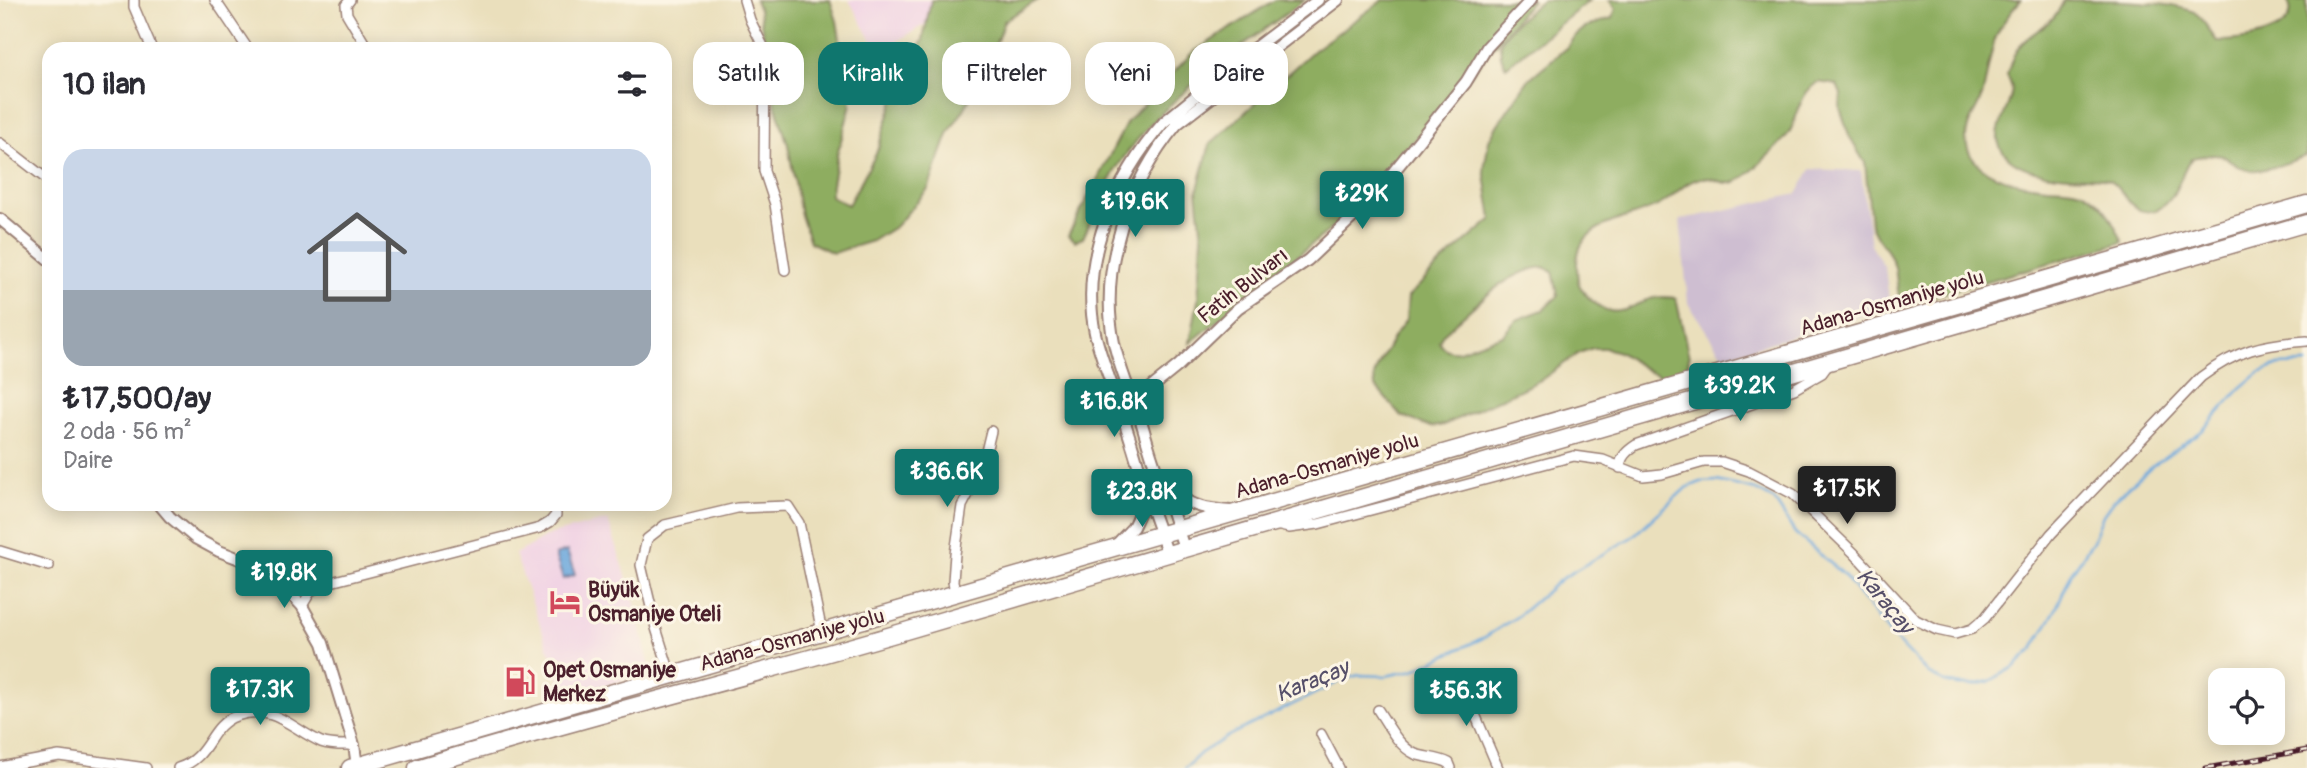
<!DOCTYPE html>
<html lang="tr">
<meta charset="utf-8">
<style>
:root{--surface:#fff;--page:#f2f2f3;--text:#2b2b33;--muted:#7c7c81;--accent:#0f766e}
body{margin:0;font-family:Pangolin,sans-serif;background:var(--page);color:var(--text);height:100vh;display:flex;flex-direction:column;font-size:26px;white-space:nowrap}
*{box-sizing:border-box;margin:0}
p{font-size:23px;color:var(--muted)}
.icon{flex:none;width:38px;height:38px;fill:none;stroke:currentColor;stroke-width:2;stroke-linecap:round;stroke-linejoin:round}
.map{position:relative;flex:1;overflow:hidden}
.details{position:absolute;left:42px;top:42px;width:630px;height:469px;display:flex;flex-direction:column;background:var(--surface);border-radius:21px;box-shadow:0 4px 18px #0003}
.details>*{flex:none}
.top-card{position:absolute;left:693px;top:42px;width:665px;height:63px;display:flex;gap:14px}
.buttons{position:absolute;left:2208px;top:668px;display:grid;gap:14px}
.buttons a{display:grid;place-items:center;width:77px;height:77px;border-radius:14px;background:var(--surface);box-shadow:0 4px 18px #0003;font-size:35px}
.price{position:absolute;translate:-50% -60px;padding:0 16px;border-radius:7px;background:var(--accent);color:#fff;font-size:23px;line-height:46px;filter:drop-shadow(0 2px 4px #0008)}
.price::after{content:'';position:absolute;left:50%;top:42px;width:21px;height:16px;margin-left:-10px;background:inherit;clip-path:polygon(0 0,100% 0,50% 100%)}
.price.selected{background:#222;color:#fff}
ul{padding:0;list-style:none}
li{display:grid;align-content:center;gap:14px;height:371px;padding:0 21px}
li span{display:grid;place-items:center;height:217px;border-radius:21px;color:#555}
li>.icon{margin-inline-start:auto}
span .icon{width:126px;height:126px;fill:#fffc;stroke-width:1}
li b{font-size:30px}
h2{display:flex;justify-content:space-between;align-items:center;height:84px;padding:0 21px;font-size:30px}
.tag{padding:0 24px;border-radius:21px;background:var(--surface);box-shadow:0 4px 18px #0003;font-size:24px;line-height:63px}
.tag.selected{background:var(--accent);color:#fff}
.map>svg:first-child{display:block}
</style>
<div class="map">
<svg width="2307" height="768" viewBox="0 0 2307 768">
<rect width="100%" height="100%" fill="#fcf5e5"/>
<filter id="ink" filterUnits="userSpaceOnUse"><feTurbulence type="fractalNoise" baseFrequency=".0143" numOctaves="2"/><feDisplacementMap in="SourceGraphic" scale="14" xChannelSelector="R" yChannelSelector="G"/><feConvolveMatrix kernelMatrix="1 2 1 2 8 2 1 2 1" color-interpolation-filters="sRGB"/></filter>
<filter id="wash" filterUnits="userSpaceOnUse"><feTurbulence type="fractalNoise" baseFrequency=".00686" numOctaves="4" result="noise"/><feDisplacementMap in="SourceGraphic" scale="28" xChannelSelector="R" yChannelSelector="G"/><feGaussianBlur stdDeviation="1.57" result="paint"/><feColorMatrix in="noise" values="0 0 0 0 0 0 0 0 0 0 0 0 0 0 0 0 0 1.4 0 .05"/><feComposite in="paint" operator="in"/></filter>
<g filter="url(#wash)">
<rect width="100%" height="100%" fill="#eadfbc"/>
<path fill="#f0d0e4" d="M 849,0 L 963,0 L 879,53 Z
M 608,520 L 635,604 L 651,672 L 566,698 L 515,554 L 551,534 Z"/>
<path fill="#cebed1" d="M 1811,169 L 1861,171 L 1871,245 L 1885,268 L 1890,307 L 1723,357 L 1688,303 L 1680,220 L 1797,194 Z"/>
<path fill="#8ead61" stroke="#6c6646" stroke-width="2" fill-rule="evenodd" d="M 755,0 L 830,0 L 837,21 L 851,104 L 837,155 L 830,196 L 848,205 L 876,154 L 898,87 L 923,40 L 931,0 L 1038,0 L 1004,21 L 991,57 L 965,108 L 949,132 L 928,189 L 896,226 L 872,241 L 833,253 L 810,242 L 801,215 L 788,145 L 773,97 L 759,10 Z
M 1275,0 L 1305,0 C 1241,47 1161,99 1118,166 C 1104,188 1094,215 1083,238 L 1075,241 L 1068,236 L 1127,122 L 1192,53 Z
M 1383,0 L 1532,0 L 1437,115 L 1348,215 L 1190,343 L 1198,300 L 1202,238 L 1197,192 L 1210,144 L 1314,50 Z
M 1542,0 L 1590,0 L 1506,67 L 1501,56 L 1500,43 L 1512,26 Z
M 1609,0 L 2021,0 C 1989,35 1993,49 1983,93 C 1979,108 1966,122 1966,138 C 1967,176 2017,184 2047,187 C 2059,188 2072,187 2084,192 C 2104,201 2114,224 2123,242 L 1900,306 L 1895,267 L 1890,255 L 1877,237 L 1871,225 L 1865,163 L 1850,138 L 1840,108 L 1841,94 L 1837,85 L 1818,82 C 1798,95 1800,113 1790,131 C 1786,139 1749,175 1741,179 C 1724,190 1717,175 1701,178 C 1685,181 1675,196 1661,204 C 1632,221 1578,219 1577,263 C 1577,269 1577,279 1579,284 C 1582,294 1600,309 1610,311 C 1625,314 1637,303 1650,299 C 1659,296 1667,297 1676,298 L 1689,357 L 1688,367 L 1664,377 L 1648,371 L 1619,352 L 1605,348 L 1593,348 L 1579,353 L 1541,380 L 1444,425 L 1431,427 L 1401,416 L 1375,386 L 1374,376 L 1378,366 L 1394,336 L 1406,320 L 1408,297 L 1441,263 L 1492,219 L 1484,169 L 1489,140 L 1498,124 L 1529,79 L 1567,47 L 1574,37 L 1586,27 L 1612,18 L 1616,9 ZM 1543,267 L 1553,271 L 1558,296 L 1543,310 L 1516,320 L 1503,335 L 1459,351 C 1449,352 1444,350 1439,342 L 1442,335 C 1471,310 1504,272 1543,267 Z
M 2064,0 C 2099,0 2165,0 2194,12 C 2205,19 2208,31 2217,41 C 2237,42 2307,33 2287,0 L 2307,0 L 2307,156 C 2289,161 2268,172 2249,170 C 2238,169 2233,161 2225,157 C 2215,153 2202,156 2192,158 C 2179,173 2177,206 2152,211 C 2130,215 2125,191 2111,181 C 2103,176 2094,178 2085,177 C 2060,176 2017,174 2002,150 C 1990,133 2008,112 2011,95 C 2013,87 2010,82 2007,75 C 2010,66 2012,56 2018,48 C 2034,27 2052,29 2064,0 Z"/>
<path fill="#6ca8dd" stroke="#5b6484" stroke-width="2" d="M 567,551 L 575,575 L 563,579 L 555,555 Z"/>
<g fill="none" stroke-linecap="round" stroke-linejoin="round">
<path stroke="#6ca8dd" stroke-width="2.5" d="M 1185,768 L 1201,753 L 1230,735 L 1345,679 L 1359,675 L 1386,676 L 1414,670 L 1485,637 L 1518,616 L 1561,579 L 1632,537 L 1686,488 L 1701,482 L 1717,481 L 1756,490 L 1774,500 L 1795,533 L 1843,574 L 1892,636 L 1929,674 L 1945,682 L 1959,685 L 1974,685 L 1990,681 L 2014,667 L 2033,649 L 2055,611 L 2072,572 L 2093,541 L 2103,515 L 2113,501 L 2153,465 L 2202,431 L 2241,388 L 2259,373 L 2279,365 L 2307,364"/>
</g>
</g>
<g filter="url(#ink)">
<g fill="none" stroke-linecap="round" stroke-linejoin="round">
<g stroke="#9a7f74" stroke-width="12">
<path id="minor" d="M 134,0 L 134,7 L 152,49
M 215,0 L 248,49
M 350,0 L 346,5 L 347,14 L 368,49
M 744,0 L 750,20 L 765,50 L 764,171 L 775,204 L 785,270
M 0,143 L 49,181
M 1620,468 C 1620,457 1627,451 1636,445 L 1794,389 L 1822,373 L 1830,362
M 1276,525 L 1289,528 L 1318,524 L 1574,456 L 1603,460 L 1643,476 L 1662,474 L 1704,462 L 1722,462 L 1749,471 L 1793,494 L 1854,553 L 1916,620 L 1937,630 L 1955,634 L 1972,629 L 1985,618 L 2051,534 L 2201,377 C 2237,350 2262,344 2307,341
M 0,551 L 49,566
M 955,593 L 953,581 L 955,554 L 962,506 L 982,468 L 991,431
M 302,606 L 311,591 L 323,584 L 540,528 L 550,522 L 556,515 L 555,504
M 671,676 L 656,628 L 641,565 L 647,539 L 665,525 L 737,508 L 788,506 L 799,523 L 822,632
M 1459,677 L 1498,768
M 1378,710 C 1388,725 1398,746 1415,754 C 1426,758 1437,757 1449,763 L 1451,768
M 1321,734 L 1339,768
M 0,767 L 59,756 L 146,768
M 178,768 C 211,758 208,726 236,716 C 274,703 290,728 321,742 C 332,746 342,745 354,745"/>
</g>
<g stroke="#9a7f74" stroke-width="14">
<path id="tertiary" d="M 0,219 L 49,260
M 1135,406 L 1152,387 L 1178,366 L 1238,308 L 1308,260 L 1370,201 L 1466,82 L 1487,47 L 1531,0
M 1163,484 L 1184,548
M 1147,496 L 1167,552
M 159,504 L 170,517 L 195,538 L 219,551 L 268,570 L 302,606 L 323,643 L 354,745 L 357,766
M 1231,511 C 1207,509 1195,508 1176,494 C 1172,491 1166,488 1163,484 C 1156,475 1146,437 1142,424 C 1132,398 1120,370 1114,343 C 1098,267 1129,182 1177,124 L 1338,0
M 1115,546 L 1133,527 L 1147,496 C 1138,463 1128,431 1117,399 C 1109,377 1100,355 1095,333 C 1079,260 1116,176 1164,122 L 1256,47 L 1318,0"/>
</g>
<g stroke="#9a7f74" stroke-width="19">
<path id="trunk" d="M 350,768 L 2307,204
M 417,768 C 577,719 741,679 902,632 C 1370,494 1839,359 2307,223"/>
</g>
<use href="#minor" stroke="#fff" stroke-width="9"/>
<use href="#tertiary" stroke="#fff" stroke-width="10"/>
<use href="#trunk" stroke="#fff" stroke-width="16"/>
<g stroke="#4a1f2b" stroke-width="5">
<path id="rail" d="M 2206,768 L 2307,750"/>
</g>
<use href="#rail" stroke="#fcf5e5" stroke-width="2.5" stroke-dasharray="8" stroke-linecap="butt"/>
</g>
</g>
<defs>
<g id="hotel-bare" transform="scale(2.415)"><path d="M-6-4.5h1.5V1H6V5H4.5V3h-9V5H-6ZM-4 0a1.8 1.8 0 1 1 3.6 0ZM.5 0V-2.5h3Q6-2.5 6 0Z" fill="#d1495b" stroke="#fcf5e5" stroke-width="2.5" paint-order="stroke"/></g>
<g id="fuel-bare" transform="scale(2.415)"><path d="M-5.5-6h7V0h2V4h1.3V-2.5L3-4.5l.8-.8L6-3V5H2.5V1h-1V6h-7ZM-4.2-4.7v3.2H.2V-4.7Z" fill="#d1495b" stroke="#fcf5e5" stroke-width="2.5" paint-order="stroke"/></g>
</defs>
<g fill-rule="evenodd">
<use href="#hotel-bare" x="565" y="602"/>
<use href="#fuel-bare" x="520" y="682"/>
</g>
<g text-anchor="middle" dominant-baseline="central" stroke-width="6" stroke-linejoin="round" paint-order="stroke">
<g font-size="21" fill="#4a1f2b" stroke="#fcf5e5">
<text transform="translate(1243 286) rotate(-38)">Fatih Bulvarı</text>
<text transform="translate(1892 303) rotate(-16)">Adana-Osmaniye yolu</text>
<text transform="translate(1327 466) rotate(-16)">Adana-Osmaniye yolu</text>
<text transform="translate(792 640) rotate(-15)">Adana-Osmaniye yolu</text>
</g>
<g font-size="21" font-weight="bold" fill="#4a1f2b" stroke="#fcf5e5" text-anchor="start">
<text x="588" y="590">Büyük<tspan x="588" dy="24">Osmaniye Oteli</tspan></text>
<text x="543" y="670">Opet Osmaniye<tspan x="543" dy="24">Merkez</tspan></text>
</g>
<g font-size="23" font-style="italic" fill="#564f69" stroke="#fcf5e5">
<text transform="translate(1885 601) rotate(51)">Karaçay</text>
<text transform="translate(1312 681) rotate(-22)">Karaçay</text>
</g>
</g>
</svg>
<div class="buttons">
<a><svg class="icon" aria-label="locate" viewBox="0 0 24 24"><circle cx="12" cy="12" r="6"/><path d="M12 2v4M12 18v4M2 12h4M18 12h4"/></svg></a>
</div>
<b class="price" style="left:1362px;top:231px">₺29K</b>
<b class="price" style="left:1135px;top:239px">₺19.6K</b>
<b class="price" style="left:1740px;top:423px">₺39.2K</b>
<b class="price" style="left:1114px;top:439px">₺16.8K</b>
<b class="price" style="left:947px;top:509px">₺36.6K</b>
<b class="price selected" style="left:1847px;top:526px">₺17.5K</b>
<b class="price" style="left:1142px;top:529px">₺23.8K</b>
<b class="price" style="left:284px;top:610px">₺19.8K</b>
<b class="price" style="left:260px;top:727px">₺17.3K</b>
<b class="price" style="left:1466px;top:728px">₺56.3K</b>
<div class="top-card">
<a class="tag">Satılık</a>
<a class="tag selected">Kiralık</a>
<a class="tag">Filtreler</a>
<a class="tag">Yeni</a>
<a class="tag">Daire</a>
</div>
<section class="details">
<h2>10 ilan<svg class="icon" aria-label="filters" viewBox="0 0 24 24"><path d="M4 7h16M4 17h16"/><circle cx="9" cy="7" r="2"/><circle cx="15" cy="17" r="2"/></svg></h2>
<ul>
<li><span style="background:linear-gradient(#c9d6e8 65%,#9aa5b1 0)"><svg class="icon" aria-label="home" viewBox="0 0 24 24"><path d="M3 11l9-7 9 7M6 9v11h12V9"/></svg></span><div><b>₺17,500/ay</b><p>2 oda · 56 m²</p><p>Daire</p></div></li>
</ul>
</section>
</div>
